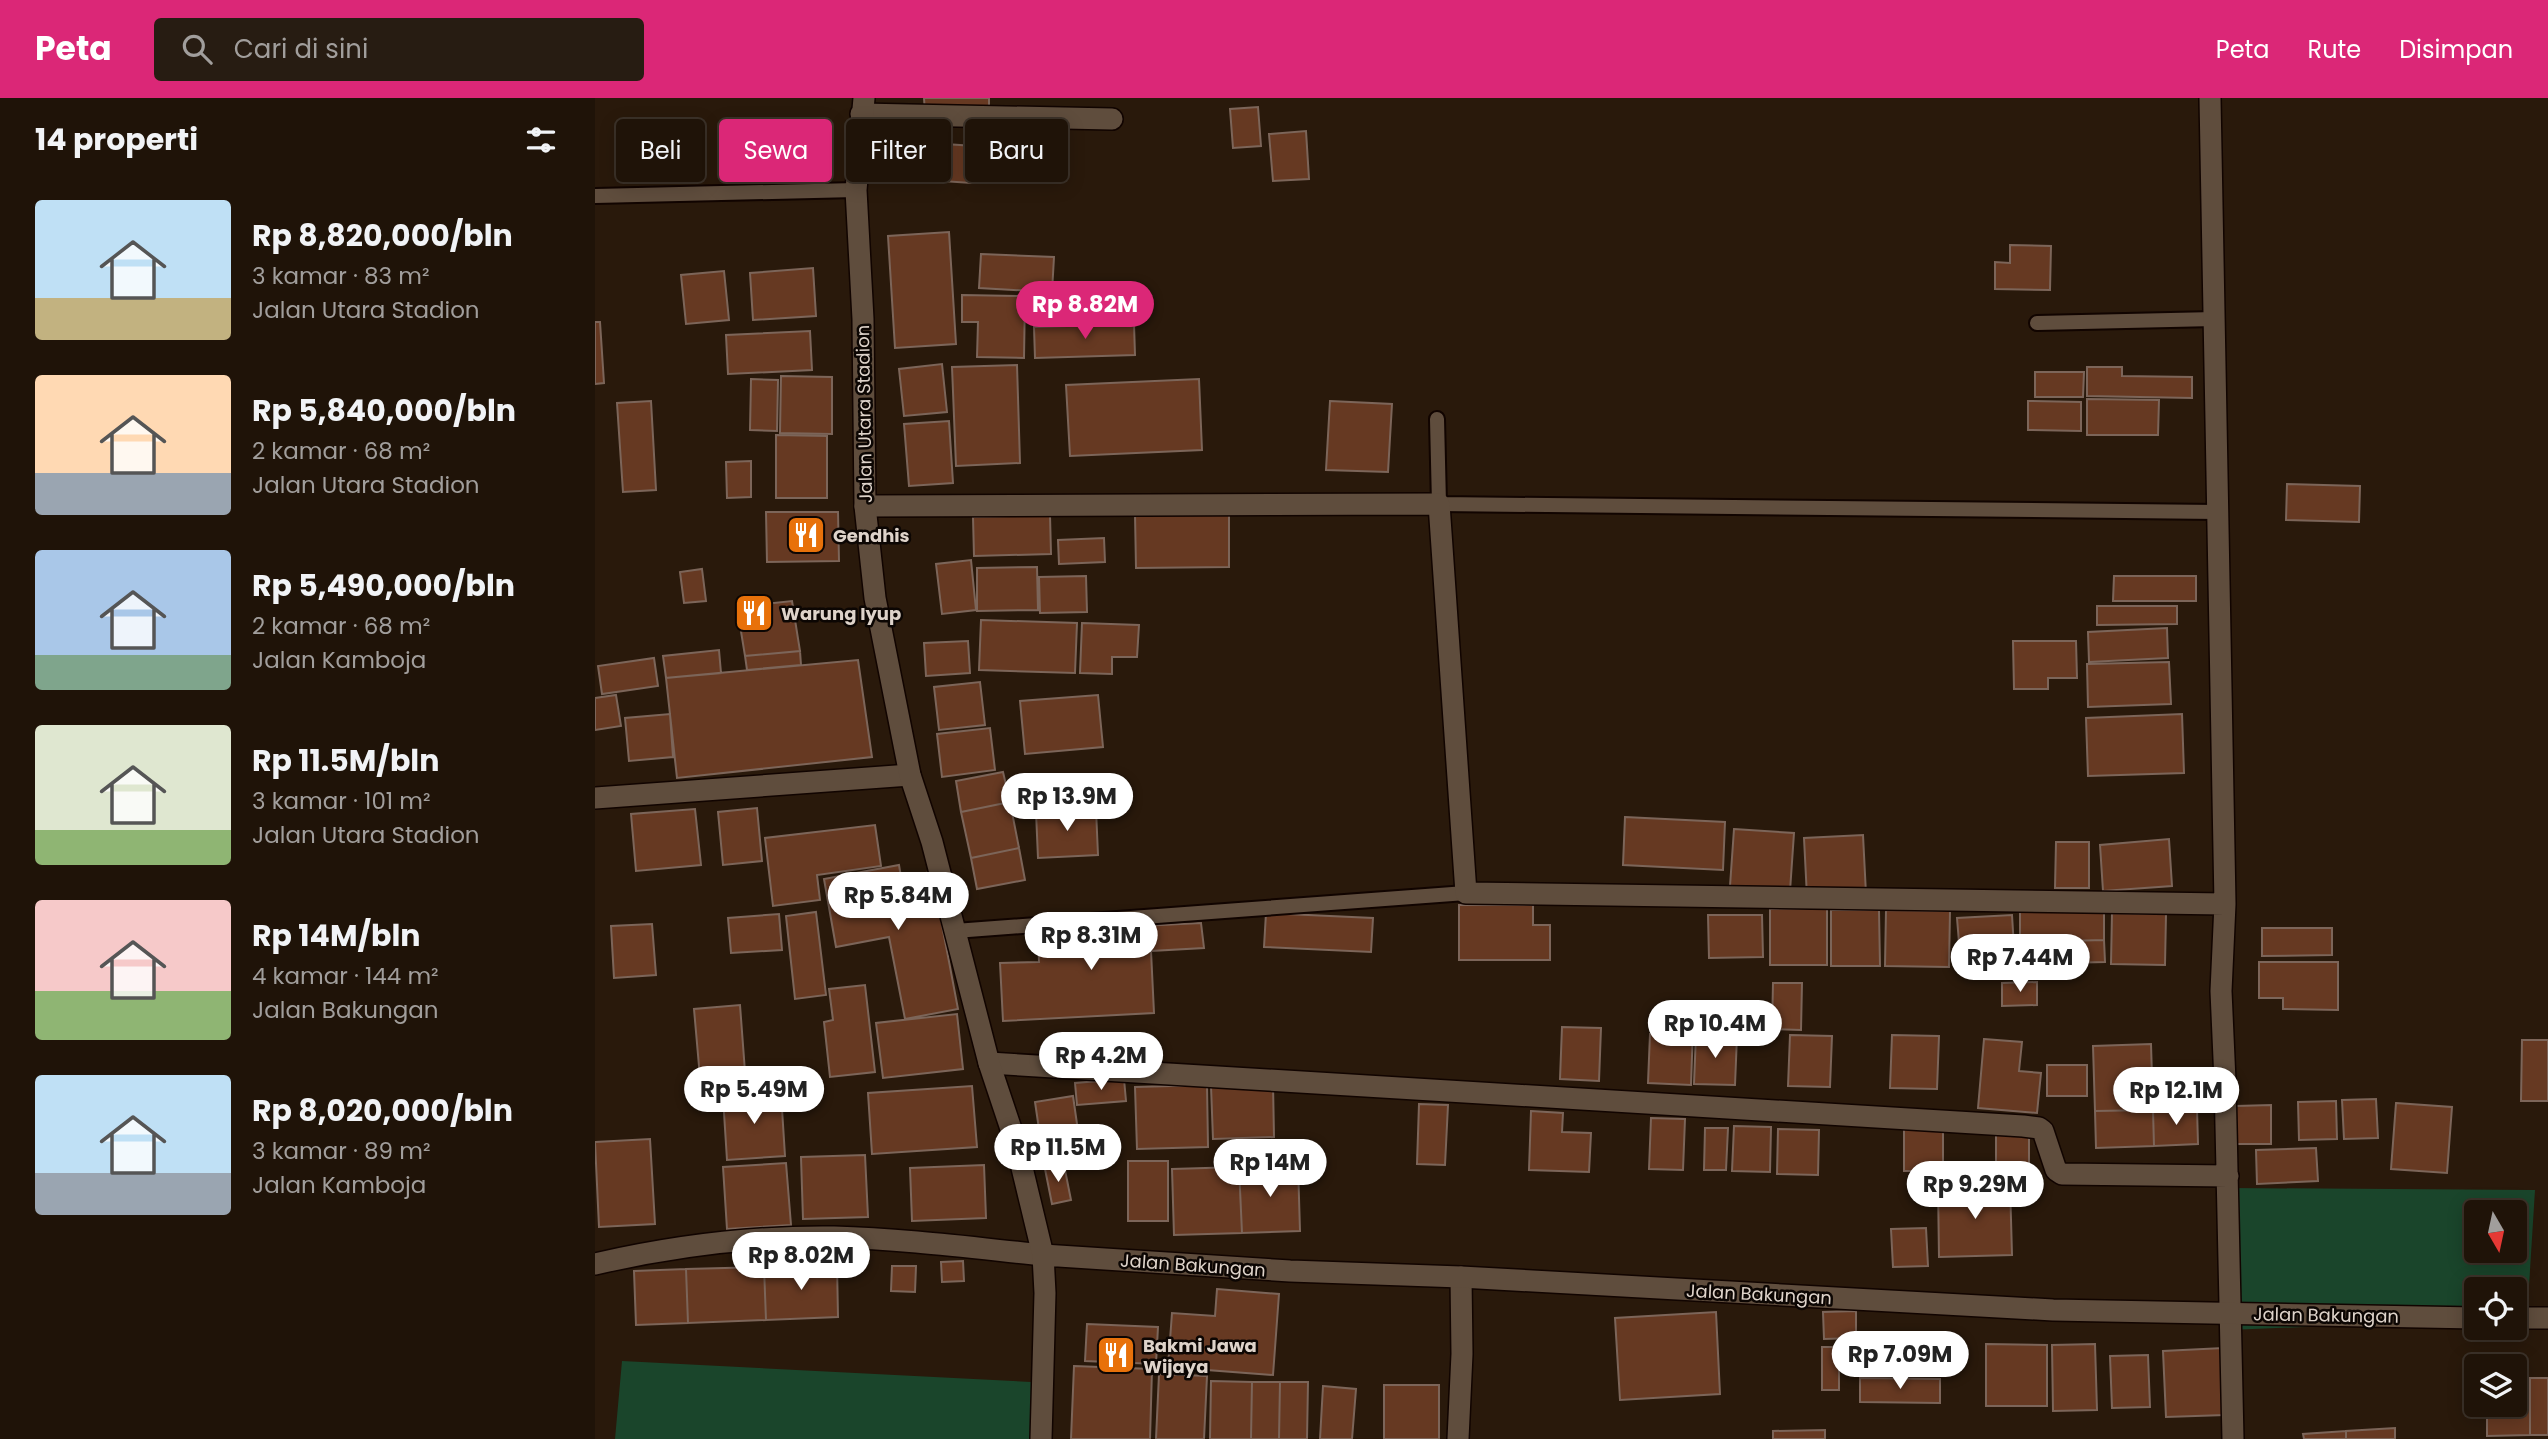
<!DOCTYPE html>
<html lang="id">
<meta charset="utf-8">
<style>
:root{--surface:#1f1308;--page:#271c12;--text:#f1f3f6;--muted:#a19e9c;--line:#3c3229;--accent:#db2777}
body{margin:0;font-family:Poppins,sans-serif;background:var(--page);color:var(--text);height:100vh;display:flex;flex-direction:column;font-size:26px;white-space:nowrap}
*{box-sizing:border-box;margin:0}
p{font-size:23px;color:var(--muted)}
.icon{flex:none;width:38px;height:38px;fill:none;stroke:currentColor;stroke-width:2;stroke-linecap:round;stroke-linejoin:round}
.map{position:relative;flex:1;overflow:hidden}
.side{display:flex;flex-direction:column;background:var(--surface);width:595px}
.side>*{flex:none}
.hud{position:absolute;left:21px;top:21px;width:665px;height:63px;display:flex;gap:14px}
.needle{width:46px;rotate:171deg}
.fabs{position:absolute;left:1869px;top:1102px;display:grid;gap:14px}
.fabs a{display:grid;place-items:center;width:63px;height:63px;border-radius:7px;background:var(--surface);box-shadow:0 4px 18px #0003,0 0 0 2px var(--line);font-size:35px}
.price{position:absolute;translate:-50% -60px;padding:0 16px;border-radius:24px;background:#fff;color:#222;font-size:23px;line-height:46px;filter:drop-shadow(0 2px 4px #0008)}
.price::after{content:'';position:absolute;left:50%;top:42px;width:21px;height:16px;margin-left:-10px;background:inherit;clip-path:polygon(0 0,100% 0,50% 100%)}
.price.on{background:var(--accent);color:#fff}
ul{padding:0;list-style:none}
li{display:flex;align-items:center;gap:21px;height:175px;padding:0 35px}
li span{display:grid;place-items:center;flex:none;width:196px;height:140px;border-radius:7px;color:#555}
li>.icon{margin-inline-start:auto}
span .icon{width:84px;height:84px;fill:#fffc;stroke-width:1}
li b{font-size:30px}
h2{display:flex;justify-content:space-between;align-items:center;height:84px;padding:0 35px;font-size:30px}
.pill{padding:0 24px;border-radius:7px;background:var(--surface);box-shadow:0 4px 18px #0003,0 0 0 2px var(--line);font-size:24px;line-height:63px}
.pill.on{background:var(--accent);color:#fff}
header{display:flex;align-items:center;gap:42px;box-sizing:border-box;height:98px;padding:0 35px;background:var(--accent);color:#fff}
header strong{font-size:33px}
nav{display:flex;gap:38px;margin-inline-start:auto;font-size:24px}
.search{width:490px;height:63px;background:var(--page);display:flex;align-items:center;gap:18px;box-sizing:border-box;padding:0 24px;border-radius:7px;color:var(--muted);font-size:26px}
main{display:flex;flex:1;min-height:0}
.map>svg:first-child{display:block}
</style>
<header>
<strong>Peta</strong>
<div class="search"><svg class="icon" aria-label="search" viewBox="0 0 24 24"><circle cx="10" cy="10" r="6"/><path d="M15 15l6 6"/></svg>Cari di sini</div>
<nav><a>Peta</a><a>Rute</a><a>Disimpan</a></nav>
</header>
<main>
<section class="side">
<h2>14 properti<svg class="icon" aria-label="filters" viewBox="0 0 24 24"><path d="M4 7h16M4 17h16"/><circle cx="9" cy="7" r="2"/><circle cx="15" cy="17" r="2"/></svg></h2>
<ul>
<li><span style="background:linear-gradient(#bfe0f5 70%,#c2b280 0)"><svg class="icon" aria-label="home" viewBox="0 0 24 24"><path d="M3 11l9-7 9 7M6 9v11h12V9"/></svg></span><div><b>Rp 8,820,000/bln</b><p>3 kamar · 83 m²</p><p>Jalan Utara Stadion</p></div></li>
<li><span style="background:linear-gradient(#ffd9b3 70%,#9aa5b1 0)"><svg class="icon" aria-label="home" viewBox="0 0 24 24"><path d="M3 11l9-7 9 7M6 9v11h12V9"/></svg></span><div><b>Rp 5,840,000/bln</b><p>2 kamar · 68 m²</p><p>Jalan Utara Stadion</p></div></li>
<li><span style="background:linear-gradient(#a9c7e8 75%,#7fa58c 0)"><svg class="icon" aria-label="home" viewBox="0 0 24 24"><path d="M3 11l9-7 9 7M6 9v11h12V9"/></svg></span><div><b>Rp 5,490,000/bln</b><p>2 kamar · 68 m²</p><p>Jalan Kamboja</p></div></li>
<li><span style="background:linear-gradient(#dfe7d0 75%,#8fb573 0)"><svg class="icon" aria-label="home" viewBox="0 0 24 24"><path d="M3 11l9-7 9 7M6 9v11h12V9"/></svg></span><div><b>Rp 11.5M/bln</b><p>3 kamar · 101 m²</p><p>Jalan Utara Stadion</p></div></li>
<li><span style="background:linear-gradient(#f6c9c9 65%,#8fb573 0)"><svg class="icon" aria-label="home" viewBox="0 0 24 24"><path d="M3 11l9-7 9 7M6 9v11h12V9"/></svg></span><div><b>Rp 14M/bln</b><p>4 kamar · 144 m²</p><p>Jalan Bakungan</p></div></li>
<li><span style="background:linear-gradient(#bfe0f5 70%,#9aa5b1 0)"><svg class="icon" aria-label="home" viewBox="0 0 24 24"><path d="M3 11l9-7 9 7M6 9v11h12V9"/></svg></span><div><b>Rp 8,020,000/bln</b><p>3 kamar · 89 m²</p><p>Jalan Kamboja</p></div></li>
</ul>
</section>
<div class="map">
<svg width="1953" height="1341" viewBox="0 0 1953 1341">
<rect width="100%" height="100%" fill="#29190b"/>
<path fill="#1a452b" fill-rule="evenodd" d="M 1634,1090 L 1940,1092 L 1932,1220 L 1920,1221 L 1920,1192 L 1881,1192 L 1881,1222 L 1634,1232 ZM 1881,1115 L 1920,1115 L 1920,1153 L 1881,1153 Z
M 27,1263 L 456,1285 L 451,1341 L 20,1341 Z"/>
<path fill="#663922" stroke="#7c6559" stroke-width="2" d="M 329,0 L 394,0 L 394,11 L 330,15 Z
M 663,9 L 666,48 L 638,50 L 635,11 Z
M 436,30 L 438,82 L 383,84 L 383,62 L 415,61 L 414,31 Z
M 711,33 L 714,81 L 678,83 L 674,36 Z
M 198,41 L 234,42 L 232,81 L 197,80 Z
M 320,44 L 379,48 L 376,85 L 318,81 Z
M 354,134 L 361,246 L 300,250 L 293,138 Z
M 1415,147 L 1456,148 L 1455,192 L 1400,191 L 1400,164 L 1415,165 Z
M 386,156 L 459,159 L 457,194 L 384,190 Z
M 218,170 L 221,218 L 158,222 L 155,175 Z
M 129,173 L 134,222 L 91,226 L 86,177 Z
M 367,197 L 430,198 L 429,260 L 382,259 L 383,224 L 367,224 Z
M 0,224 L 5,224 L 9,285 L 0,286 Z
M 539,226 L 540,257 L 440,260 L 439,229 Z
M 215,233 L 217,272 L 133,276 L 131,237 Z
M 347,266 L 352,314 L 309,318 L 304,271 Z
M 422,267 L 425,365 L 361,368 L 357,269 Z
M 1492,269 L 1527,269 L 1527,278 L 1597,279 L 1597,300 L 1492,298 Z
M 1440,274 L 1489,274 L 1488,299 L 1440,299 Z
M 186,278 L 237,279 L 237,336 L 185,335 Z
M 156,281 L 183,282 L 182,333 L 155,332 Z
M 604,281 L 607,352 L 475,358 L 471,287 Z
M 1492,301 L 1564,302 L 1563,337 L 1492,337 Z
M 56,303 L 61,392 L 28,394 L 22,305 Z
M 735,303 L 797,306 L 793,374 L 731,372 Z
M 1433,303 L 1486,304 L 1486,333 L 1433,332 Z
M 354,323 L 358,385 L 314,388 L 309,326 Z
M 181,337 L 232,338 L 232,400 L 181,400 Z
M 156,363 L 156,399 L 132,400 L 131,364 Z
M 1692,386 L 1765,388 L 1764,424 L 1691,422 Z
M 171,414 L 243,414 L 244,463 L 172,464 Z
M 634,415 L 634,469 L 541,470 L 540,416 Z
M 455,417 L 456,456 L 379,458 L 378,419 Z
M 509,440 L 510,464 L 464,466 L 463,442 Z
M 376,462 L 381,512 L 347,516 L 341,466 Z
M 442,469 L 443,512 L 382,513 L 382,470 Z
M 107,471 L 111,503 L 89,505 L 85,474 Z
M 491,478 L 492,514 L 445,515 L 444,479 Z
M 1519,478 L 1601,478 L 1601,503 L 1518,503 Z
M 197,503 L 205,553 L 150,558 L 142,509 Z
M 1502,508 L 1582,508 L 1582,526 L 1502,527 Z
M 386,522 L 482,525 L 480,575 L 384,572 Z
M 487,525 L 544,527 L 542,559 L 517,559 L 517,576 L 485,575 Z
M 1572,530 L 1573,560 L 1494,564 L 1493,534 Z
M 373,543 L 375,575 L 331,578 L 329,545 Z
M 1418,543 L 1481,543 L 1482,580 L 1453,580 L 1453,591 L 1419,591 Z
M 124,552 L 126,575 L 71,580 L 68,558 Z
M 205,553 L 206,567 L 152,572 L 150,558 Z
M 59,560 L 63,588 L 7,596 L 3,568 Z
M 263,562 L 277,659 L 82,680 L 71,580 Z
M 1574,564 L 1576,606 L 1493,609 L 1492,566 Z
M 385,584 L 390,627 L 344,632 L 339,589 Z
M 21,597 L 26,628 L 0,632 L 0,600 Z
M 503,597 L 508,649 L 430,656 L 425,603 Z
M 75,616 L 78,659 L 34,663 L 30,620 Z
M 1587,616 L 1589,675 L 1493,678 L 1491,620 Z
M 395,630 L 400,672 L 347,679 L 342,636 Z
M 408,674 L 415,704 L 366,714 L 361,683 Z
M 415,704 L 424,750 L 376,760 L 366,714 Z
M 162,710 L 167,763 L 128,767 L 123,714 Z
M 100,711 L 106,767 L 41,773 L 36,716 Z
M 501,711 L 503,757 L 443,760 L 441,714 Z
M 1030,719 L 1130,724 L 1128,772 L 1028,767 Z
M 280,727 L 286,768 L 222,777 L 225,802 L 178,808 L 170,740 Z
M 1139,731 L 1199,735 L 1195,793 L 1135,788 Z
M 1268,737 L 1271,796 L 1212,799 L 1209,740 Z
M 1574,741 L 1577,788 L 1508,793 L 1505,747 Z
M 1461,744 L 1494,744 L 1494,790 L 1460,790 Z
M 424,750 L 430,782 L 382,791 L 376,760 Z
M 304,767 L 306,779 L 337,774 L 363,911 L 310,921 L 294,839 L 241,849 L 229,781 Z
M 864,807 L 938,807 L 938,827 L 955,827 L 955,862 L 864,862 Z
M 1232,810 L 1232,867 L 1175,867 L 1175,811 Z
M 1509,811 L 1509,842 L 1425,844 L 1425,813 Z
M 1236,812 L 1284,812 L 1285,868 L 1236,868 Z
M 1291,812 L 1355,813 L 1354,869 L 1290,868 Z
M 221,814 L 231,897 L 200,901 L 191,818 Z
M 671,815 L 778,820 L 776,854 L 669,849 Z
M 1517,815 L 1571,816 L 1570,867 L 1516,866 Z
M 184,816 L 187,852 L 136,855 L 133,820 Z
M 1113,817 L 1167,817 L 1168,859 L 1114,860 Z
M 1417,817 L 1420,866 L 1366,869 L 1362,820 Z
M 606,825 L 609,850 L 556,853 L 559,915 L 408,923 L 405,865 L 444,864 L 443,833 Z
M 57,826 L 61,877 L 19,880 L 16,828 Z
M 1667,830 L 1737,830 L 1737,857 L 1667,858 Z
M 1509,842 L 1510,864 L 1426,866 L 1425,844 Z
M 1664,864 L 1743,864 L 1743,912 L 1688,911 L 1688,900 L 1664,900 Z
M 1442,884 L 1442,907 L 1407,908 L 1407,885 Z
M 1178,885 L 1207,885 L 1206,932 L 1177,931 Z
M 270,887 L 280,974 L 235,979 L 229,924 L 238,922 L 234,891 Z
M 145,907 L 151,987 L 106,991 L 99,911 Z
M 362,916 L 368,971 L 288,980 L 281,925 Z
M 1073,928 L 1098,929 L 1096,987 L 1053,985 L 1055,936 L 1072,936 Z
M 967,929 L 1006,930 L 1004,983 L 965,981 Z
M 1101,936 L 1142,938 L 1140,987 L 1099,986 Z
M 1195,937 L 1237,938 L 1235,989 L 1193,988 Z
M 1297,937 L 1344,938 L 1342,991 L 1295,990 Z
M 1389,941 L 1427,944 L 1424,973 L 1446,975 L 1442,1015 L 1383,1010 Z
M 1927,942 L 1953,942 L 1953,1003 L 1926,1003 Z
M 1556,946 L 1558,1012 L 1500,1013 L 1498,948 Z
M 1452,967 L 1492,967 L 1492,998 L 1452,998 Z
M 529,981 L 531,1003 L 482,1007 L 480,985 Z
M 678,986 L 679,1039 L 618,1041 L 616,988 Z
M 612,987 L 613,1049 L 542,1051 L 540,989 Z
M 377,988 L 382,1049 L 277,1056 L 273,995 Z
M 186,995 L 190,1058 L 132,1062 L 128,999 Z
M 478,998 L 483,1033 L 445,1038 L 440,1004 Z
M 1781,1001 L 1783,1040 L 1749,1041 L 1747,1002 Z
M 1741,1003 L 1742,1041 L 1704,1042 L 1703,1004 Z
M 1801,1005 L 1857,1009 L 1852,1075 L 1796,1071 Z
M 824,1006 L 853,1007 L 850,1067 L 822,1066 Z
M 1676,1007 L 1676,1046 L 1641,1046 L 1641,1008 Z
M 1602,1010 L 1603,1046 L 1559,1048 L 1558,1012 Z
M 1558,1012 L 1559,1048 L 1501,1050 L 1500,1013 Z
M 936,1013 L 968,1015 L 967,1034 L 996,1035 L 994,1074 L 934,1072 Z
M 1056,1020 L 1090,1021 L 1088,1072 L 1054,1071 Z
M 1348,1026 L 1348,1073 L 1309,1073 L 1309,1027 Z
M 1139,1028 L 1176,1029 L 1175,1074 L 1137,1073 Z
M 1110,1030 L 1133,1030 L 1131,1072 L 1109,1072 Z
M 1183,1031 L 1224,1032 L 1223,1077 L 1182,1076 Z
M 1434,1031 L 1434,1076 L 1401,1076 L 1401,1032 Z
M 55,1041 L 60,1126 L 4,1129 L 0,1044 Z
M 1721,1050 L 1723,1083 L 1662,1086 L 1661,1052 Z
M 270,1057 L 273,1119 L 208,1121 L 206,1059 Z
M 533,1063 L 573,1063 L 573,1123 L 533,1123 Z
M 191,1065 L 196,1127 L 132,1131 L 128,1069 Z
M 389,1067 L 391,1120 L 317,1123 L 315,1070 Z
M 469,1067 L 476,1102 L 457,1106 L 450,1071 Z
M 703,1067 L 705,1133 L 647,1135 L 644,1069 Z
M 644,1069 L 647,1135 L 579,1137 L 577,1071 Z
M 1415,1086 L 1417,1157 L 1344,1159 L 1343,1088 Z
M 1331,1130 L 1333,1168 L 1298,1169 L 1296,1131 Z
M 368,1163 L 369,1183 L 347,1184 L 346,1164 Z
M 242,1166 L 243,1219 L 171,1222 L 169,1169 Z
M 297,1168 L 321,1168 L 320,1194 L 296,1193 Z
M 169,1169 L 171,1222 L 93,1225 L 91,1171 Z
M 91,1171 L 93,1225 L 41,1227 L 39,1173 Z
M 622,1191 L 684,1196 L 678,1277 L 573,1269 L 577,1215 L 620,1218 Z
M 1261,1213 L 1261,1240 L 1229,1241 L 1228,1214 Z
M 1121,1214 L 1125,1296 L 1025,1302 L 1020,1220 Z
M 492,1226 L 563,1229 L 561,1266 L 490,1263 Z
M 1338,1235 L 1340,1276 L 1290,1278 L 1289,1237 Z
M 1391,1246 L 1452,1247 L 1452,1308 L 1391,1308 Z
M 1500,1246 L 1502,1312 L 1458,1313 L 1457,1247 Z
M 1227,1249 L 1244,1249 L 1244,1292 L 1227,1292 Z
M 1628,1250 L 1630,1317 L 1571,1319 L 1568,1253 Z
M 1553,1257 L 1555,1309 L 1517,1310 L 1515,1258 Z
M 479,1268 L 557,1271 L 555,1341 L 476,1341 Z
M 564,1276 L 612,1278 L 609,1341 L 561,1341 Z
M 1265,1280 L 1345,1281 L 1345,1305 L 1265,1304 Z
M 1920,1280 L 1935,1280 L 1935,1337 L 1892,1338 L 1892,1307 L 1920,1307 Z
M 1935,1280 L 1953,1280 L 1953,1337 L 1935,1337 Z
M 616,1283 L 657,1284 L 656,1341 L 615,1341 Z
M 657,1284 L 685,1284 L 684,1341 L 656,1341 Z
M 685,1284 L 713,1284 L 712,1341 L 684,1341 Z
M 789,1287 L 844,1287 L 844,1341 L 789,1341 Z
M 728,1288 L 761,1291 L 757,1341 L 725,1341 Z
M 1800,1330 L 1800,1341 L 1751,1341 L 1751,1333 Z
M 1230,1332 L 1230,1341 L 1178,1341 L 1178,1333 Z
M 1751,1333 L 1751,1341 L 1709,1341 L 1708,1336 Z"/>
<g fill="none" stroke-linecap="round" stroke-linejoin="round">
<g stroke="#110400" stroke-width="18">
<path id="lane" d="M 0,98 L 261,92
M 1442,225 L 1620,221
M 842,321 L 844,406 L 1623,414
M 360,833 L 871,795"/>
</g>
<g stroke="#110400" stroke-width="24">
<path id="street" d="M 1615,0 L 1630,806 L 1626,893 L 1630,983 L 1638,1341
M 266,16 L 517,21
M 270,408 L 844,406 L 871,795 L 1630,806
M 0,700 L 315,677
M 394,965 L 1428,1028 L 1444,1030 L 1448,1033 L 1461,1072 L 1467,1076 L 1633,1078
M 0,1166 C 78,1148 159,1138 239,1139 C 309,1141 379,1150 448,1157
M 863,1341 L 867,1256 L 866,1179"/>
</g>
<g stroke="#110400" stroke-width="24">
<path id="secondary" d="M 269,0 L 261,92 L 268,221 L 270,408 L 280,500 L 315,677 L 337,744 L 394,965 L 422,1049 L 448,1157 L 450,1195 L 446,1341
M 448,1157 L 695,1173 L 866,1179 L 1458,1212 L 1881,1220
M 1920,1220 L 1953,1220"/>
</g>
<use href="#lane" stroke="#5f4d3d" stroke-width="14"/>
<use href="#street" stroke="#5f4d3d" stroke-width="21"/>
<use href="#secondary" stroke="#5f4d3d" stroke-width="21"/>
</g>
<defs>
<g id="restaurant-square" transform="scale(2.0125)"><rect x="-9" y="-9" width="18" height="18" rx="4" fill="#e8710a" stroke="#0c0603"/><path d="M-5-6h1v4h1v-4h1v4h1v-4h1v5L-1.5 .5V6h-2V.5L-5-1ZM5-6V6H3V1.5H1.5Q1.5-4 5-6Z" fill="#fff"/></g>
</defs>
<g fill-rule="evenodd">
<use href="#restaurant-square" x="211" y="437"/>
<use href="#restaurant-square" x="159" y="515"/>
<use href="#restaurant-square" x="521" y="1257"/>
</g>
<g text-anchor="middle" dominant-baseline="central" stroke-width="5" stroke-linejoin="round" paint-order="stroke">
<g font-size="18" fill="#ded3ca" stroke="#0c0603">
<text transform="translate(269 316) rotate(-91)">Jalan Utara Stadion</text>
<text transform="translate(598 1167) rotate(4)">Jalan Bakungan</text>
<text transform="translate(1164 1196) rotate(3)">Jalan Bakungan</text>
<text transform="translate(1731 1217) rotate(1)">Jalan Bakungan</text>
</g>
<g font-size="18" font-weight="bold" fill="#ded3ca" stroke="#0c0603" text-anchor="start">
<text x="238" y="437">Gendhis</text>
<text x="186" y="515">Warung Iyup</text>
<text x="548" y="1247">Bakmi Jawa<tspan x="548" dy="21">Wijaya</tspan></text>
</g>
</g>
</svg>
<div class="fabs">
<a><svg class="needle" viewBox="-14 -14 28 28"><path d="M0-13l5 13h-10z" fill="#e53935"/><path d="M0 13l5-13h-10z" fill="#a19e9c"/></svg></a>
<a><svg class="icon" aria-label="locate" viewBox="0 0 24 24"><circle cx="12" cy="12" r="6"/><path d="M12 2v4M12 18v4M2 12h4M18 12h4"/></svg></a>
<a><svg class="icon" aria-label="layers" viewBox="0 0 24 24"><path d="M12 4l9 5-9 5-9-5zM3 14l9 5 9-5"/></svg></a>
</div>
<b class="price on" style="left:490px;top:243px">Rp 8.82M</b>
<b class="price" style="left:472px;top:735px">Rp 13.9M</b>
<b class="price" style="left:303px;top:834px">Rp 5.84M</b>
<b class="price" style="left:496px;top:874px">Rp 8.31M</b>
<b class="price" style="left:1425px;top:896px">Rp 7.44M</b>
<b class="price" style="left:1120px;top:962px">Rp 10.4M</b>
<b class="price" style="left:506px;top:994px">Rp 4.2M</b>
<b class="price" style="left:159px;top:1028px">Rp 5.49M</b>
<b class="price" style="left:1581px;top:1029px">Rp 12.1M</b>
<b class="price" style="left:463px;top:1086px">Rp 11.5M</b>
<b class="price" style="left:675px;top:1101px">Rp 14M</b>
<b class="price" style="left:1380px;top:1123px">Rp 9.29M</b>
<b class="price" style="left:206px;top:1194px">Rp 8.02M</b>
<b class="price" style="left:1305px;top:1293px">Rp 7.09M</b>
<div class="hud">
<a class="pill">Beli</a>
<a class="pill on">Sewa</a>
<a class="pill">Filter</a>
<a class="pill">Baru</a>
</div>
</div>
</main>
